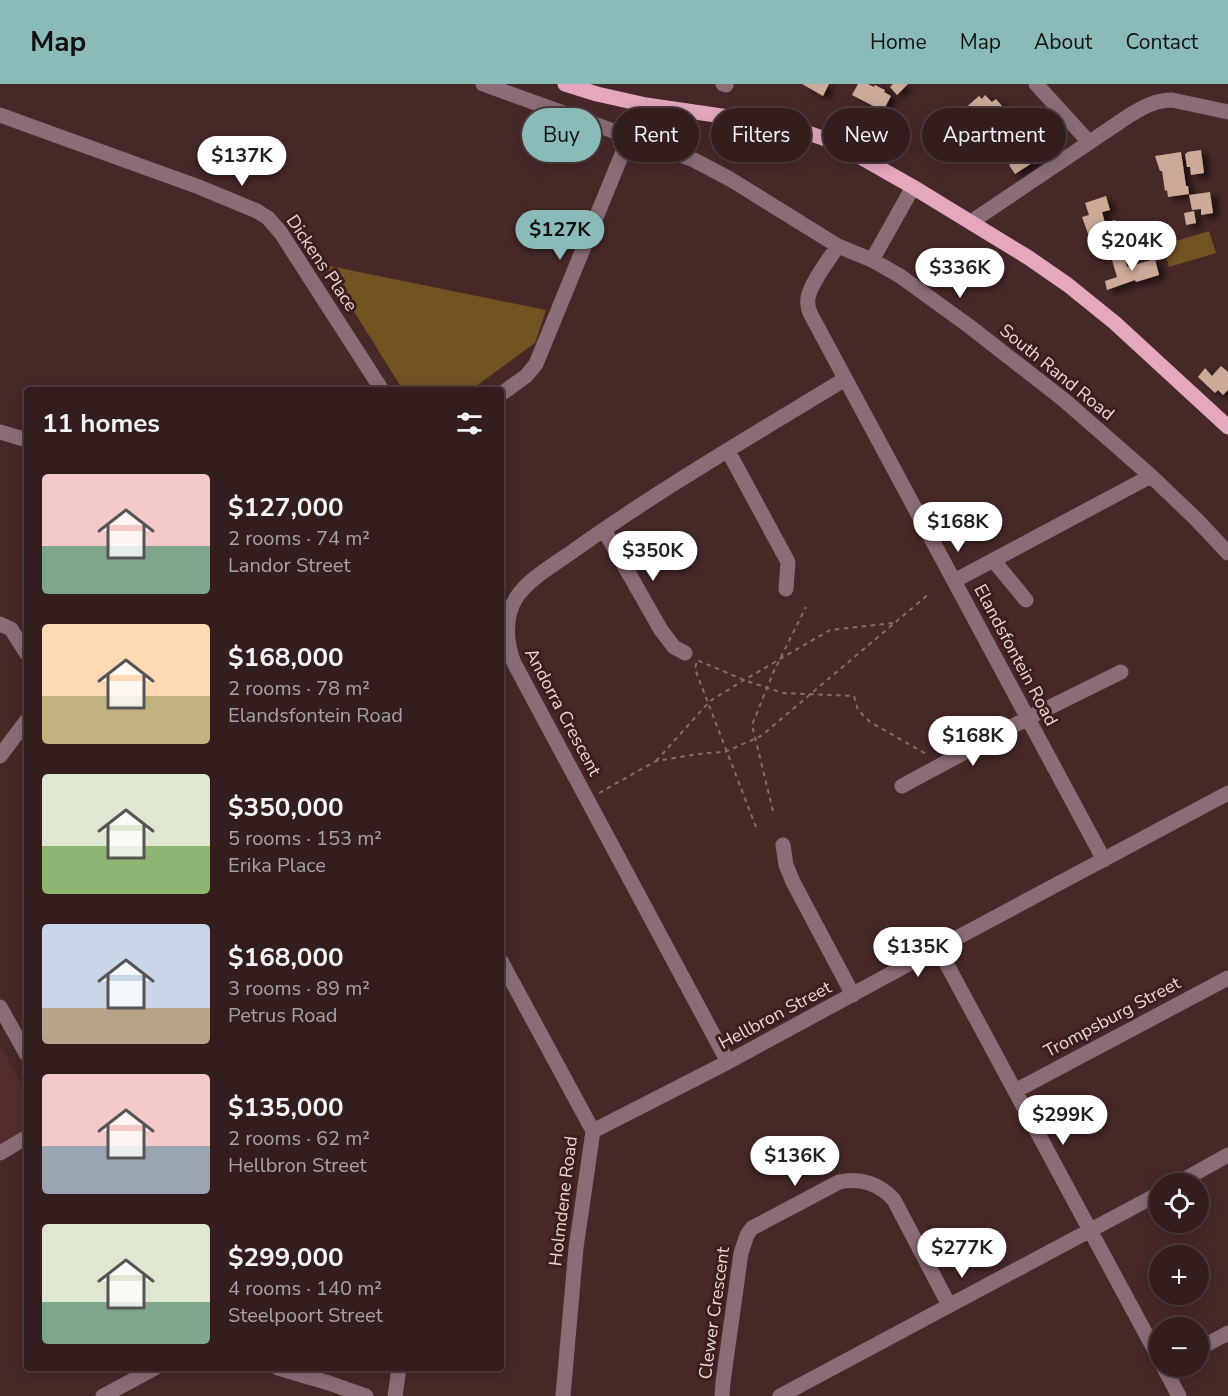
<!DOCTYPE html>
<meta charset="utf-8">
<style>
:root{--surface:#341e1d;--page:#3c2726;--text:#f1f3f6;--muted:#a9a2a4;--line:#4e3c3b;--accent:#8bbbb9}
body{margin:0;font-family:"Nunito Sans",sans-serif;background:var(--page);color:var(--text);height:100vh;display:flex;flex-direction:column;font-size:22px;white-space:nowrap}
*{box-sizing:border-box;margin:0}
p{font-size:20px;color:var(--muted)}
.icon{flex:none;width:33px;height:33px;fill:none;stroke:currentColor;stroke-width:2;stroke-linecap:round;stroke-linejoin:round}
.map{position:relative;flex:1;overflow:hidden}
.side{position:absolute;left:24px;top:303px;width:480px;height:984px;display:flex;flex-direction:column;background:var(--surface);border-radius:6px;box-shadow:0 3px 15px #0003,0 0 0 2px var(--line)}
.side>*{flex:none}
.banner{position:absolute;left:522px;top:24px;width:570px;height:54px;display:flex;gap:12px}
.buttons{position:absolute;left:1149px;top:1089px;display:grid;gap:12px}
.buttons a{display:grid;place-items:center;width:60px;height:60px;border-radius:50%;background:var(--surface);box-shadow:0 3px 15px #0003,0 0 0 2px var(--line);font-size:30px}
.price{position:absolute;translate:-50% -51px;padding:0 14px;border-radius:21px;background:#fff;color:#222;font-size:20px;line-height:39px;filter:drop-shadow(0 2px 3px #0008)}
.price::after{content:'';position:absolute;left:50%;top:36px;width:18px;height:14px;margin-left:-9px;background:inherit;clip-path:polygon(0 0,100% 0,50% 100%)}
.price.selected{background:var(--accent);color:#111}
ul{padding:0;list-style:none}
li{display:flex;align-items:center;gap:18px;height:150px;padding:0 18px}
li span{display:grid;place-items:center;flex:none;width:168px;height:120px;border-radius:6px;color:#555}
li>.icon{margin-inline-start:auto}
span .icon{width:72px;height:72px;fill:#fffc;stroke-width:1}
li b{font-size:26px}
h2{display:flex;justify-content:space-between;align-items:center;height:72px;padding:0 18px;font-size:26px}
.chip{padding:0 21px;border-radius:27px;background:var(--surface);box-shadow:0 3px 15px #0003,0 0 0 2px var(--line);font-size:21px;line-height:54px}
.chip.selected{background:var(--accent);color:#111}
header{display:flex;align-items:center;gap:36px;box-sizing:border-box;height:84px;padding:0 30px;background:var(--accent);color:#111}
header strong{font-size:28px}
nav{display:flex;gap:33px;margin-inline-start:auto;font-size:21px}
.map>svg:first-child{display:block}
</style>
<header>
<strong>Map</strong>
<nav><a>Home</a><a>Map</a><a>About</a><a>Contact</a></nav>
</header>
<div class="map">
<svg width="1228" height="1312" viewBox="0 0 1228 1312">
<defs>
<filter id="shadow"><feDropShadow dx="6" dy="3.5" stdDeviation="3" flood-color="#0009"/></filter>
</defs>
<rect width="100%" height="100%" fill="#462827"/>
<path fill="#532d2c" d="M 0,961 L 27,1011 L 27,1060 L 0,1075 Z"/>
<path fill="#725423" d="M 1209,147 L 1216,169 L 1169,183 L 1163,161 Z
M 325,181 L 546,226 L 535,259 L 471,306 L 403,306 Z"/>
<path fill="#cbaa98" filter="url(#shadow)" d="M 802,0 L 829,0 L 823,12 Z
M 858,0 L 868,0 L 874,3 L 875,1 L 885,6 L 884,8 L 891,12 L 883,27 L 852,11 Z
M 893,0 L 908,0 L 897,11 L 890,3 Z
M 985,11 L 992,18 L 996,15 L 1002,22 L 985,37 L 983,35 L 966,50 L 971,55 L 960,67 L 945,53 L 956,42 L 952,38 L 955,35 L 954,34 L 979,12 L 982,15 Z
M 1028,25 L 1042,39 L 1035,46 L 1021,31 Z
M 941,52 L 953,63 L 947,69 L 935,58 Z
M 1043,59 L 1049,68 L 1015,90 L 1009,81 Z
M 1201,66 L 1204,89 L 1191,91 L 1190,83 L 1187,83 L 1185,70 L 1187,69 L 1187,68 Z
M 1181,68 L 1186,102 L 1188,102 L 1189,110 L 1168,113 L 1167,106 L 1165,107 L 1162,87 L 1160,87 L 1155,72 Z
M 1210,108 L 1213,129 L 1201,131 L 1201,125 L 1192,126 L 1189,111 Z
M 1106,112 L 1110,126 L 1102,128 L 1105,139 L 1115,136 L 1119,148 L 1109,151 L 1113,163 L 1095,169 L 1082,133 L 1089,131 L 1085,119 Z
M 1194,127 L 1196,139 L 1186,141 L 1184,129 Z
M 1124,172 L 1127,183 L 1155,175 L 1159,191 L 1136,198 L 1135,196 L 1107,206 L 1105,197 L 1117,193 L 1112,176 Z
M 1221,282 L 1228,288 L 1228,306 L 1223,311 L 1218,306 L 1215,309 L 1198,293 L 1205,284 L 1212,292 Z"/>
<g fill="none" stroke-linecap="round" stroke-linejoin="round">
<path stroke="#866c6a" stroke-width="2" stroke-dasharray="4.5 4.5" stroke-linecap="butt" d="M 656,677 L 710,617 L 744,596 L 830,546 L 894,539
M 599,709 L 656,677 L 705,669 L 725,668 L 761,652 L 930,509
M 773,727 L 752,641 L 773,589 L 806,523
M 756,743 L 695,585 L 697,576 L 744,596 L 783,609 L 854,612 L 858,626 L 870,638 L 928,671"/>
<path stroke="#8b6d78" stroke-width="15" d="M 483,0 L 694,76 L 730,95 L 838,162 L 872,176 L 900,192 L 969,242 L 1064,316 L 1151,392 L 1197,436 L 1228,469
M 723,0 L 726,1
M 1036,0 L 1089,58
M 0,31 L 199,103 L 257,127 L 268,134 L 281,149 L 382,306
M 971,138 L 1130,31 C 1143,23 1156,16 1172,16 L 1228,28
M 838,162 C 829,175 810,200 808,214 C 807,220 808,224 810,229 L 1104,776
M 872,176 L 913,103
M 501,310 L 526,292 L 536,280 L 629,53
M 0,348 L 27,356
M 728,367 L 788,478 L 786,505
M 604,446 L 661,546 L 674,563 L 685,569
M 993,476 L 1026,516
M 954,497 L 1151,392
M 0,540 L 11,545 L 27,570
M 0,672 L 27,636
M 902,702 L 1028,634 L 1121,588
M 783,761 L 786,781 L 793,798 L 853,911
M 938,864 L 1160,1276
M 501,877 L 593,1047 L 576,1164 L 563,1312
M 0,923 L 27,971
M 728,978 L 514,579 C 506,559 504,533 516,514 C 529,494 557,479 576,465 C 662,404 755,350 845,295
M 1015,1007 L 1228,894
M 593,1047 L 728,978 L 938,864 L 1228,709
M 0,1069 L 27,1053
M 1176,1100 L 1228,1071
M 1198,1265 L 1228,1249
M 1163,1282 L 1179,1312
M 278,1284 L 329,1299 L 366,1312
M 103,1312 L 155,1284
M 395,1312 L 399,1284
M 722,1312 L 723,1298 L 741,1169 L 747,1151 L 752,1144 L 839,1098 C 860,1093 880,1100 894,1116 L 949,1221
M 780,1312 L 1160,1109"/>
<path stroke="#e4a7be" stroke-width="15" d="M 565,0 L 597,10 L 646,21 L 785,41 L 834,58 L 913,103 L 1029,174 L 1068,201 L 1115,239 L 1228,343"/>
</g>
<g text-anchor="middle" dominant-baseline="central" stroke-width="6" stroke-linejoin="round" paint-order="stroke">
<g font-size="18" fill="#ead6d4" stroke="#3b1e1d">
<text transform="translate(322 179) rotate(56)">Dickens Place</text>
<text transform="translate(1057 288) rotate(39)">South Rand Road</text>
<text transform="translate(1016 571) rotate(62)">Elandsfontein Road</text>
<text transform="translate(563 628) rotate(62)">Andorra Crescent</text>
<text transform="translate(775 931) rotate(-28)">Hellbron Street</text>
<text transform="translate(1112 933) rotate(-28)">Trompsburg Street</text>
<text transform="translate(563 1117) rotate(-83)">Holmdene Road</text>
<text transform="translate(714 1229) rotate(-82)">Clewer Crescent</text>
</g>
</g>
</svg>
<div class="buttons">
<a><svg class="icon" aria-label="locate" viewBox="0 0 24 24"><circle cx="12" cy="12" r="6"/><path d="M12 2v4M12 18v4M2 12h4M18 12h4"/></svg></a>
<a>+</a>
<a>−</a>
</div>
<b class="price" style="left:242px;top:103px">$137K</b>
<b class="price selected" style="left:560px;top:177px">$127K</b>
<b class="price" style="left:1132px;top:188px">$204K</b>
<b class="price" style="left:960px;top:215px">$336K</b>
<b class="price" style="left:958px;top:469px">$168K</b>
<b class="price" style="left:653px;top:498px">$350K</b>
<b class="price" style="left:973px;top:683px">$168K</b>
<b class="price" style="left:918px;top:894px">$135K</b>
<b class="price" style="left:1063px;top:1062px">$299K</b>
<b class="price" style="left:795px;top:1103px">$136K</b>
<b class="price" style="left:962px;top:1195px">$277K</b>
<div class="banner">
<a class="chip selected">Buy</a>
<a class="chip">Rent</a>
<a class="chip">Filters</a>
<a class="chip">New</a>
<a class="chip">Apartment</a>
</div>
<section class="side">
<h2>11 homes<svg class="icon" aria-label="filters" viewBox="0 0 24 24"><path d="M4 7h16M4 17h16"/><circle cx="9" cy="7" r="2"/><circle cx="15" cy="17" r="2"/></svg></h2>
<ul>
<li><span style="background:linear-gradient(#f6c9c9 60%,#7fa58c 0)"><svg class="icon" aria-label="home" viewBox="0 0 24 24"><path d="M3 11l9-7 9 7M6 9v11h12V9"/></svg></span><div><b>$127,000</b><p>2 rooms · 74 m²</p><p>Landor Street</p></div></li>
<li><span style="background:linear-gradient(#ffd9b3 60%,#c2b280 0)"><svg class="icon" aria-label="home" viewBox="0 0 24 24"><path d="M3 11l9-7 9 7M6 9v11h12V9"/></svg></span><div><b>$168,000</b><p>2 rooms · 78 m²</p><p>Elandsfontein Road</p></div></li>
<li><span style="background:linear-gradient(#dfe7d0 60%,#8fb573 0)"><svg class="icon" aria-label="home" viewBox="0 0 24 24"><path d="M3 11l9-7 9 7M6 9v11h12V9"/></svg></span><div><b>$350,000</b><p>5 rooms · 153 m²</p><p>Erika Place</p></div></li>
<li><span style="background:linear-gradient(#c9d6e8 70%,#b9a48a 0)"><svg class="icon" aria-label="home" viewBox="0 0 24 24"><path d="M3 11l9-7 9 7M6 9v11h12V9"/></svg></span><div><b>$168,000</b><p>3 rooms · 89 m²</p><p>Petrus Road</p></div></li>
<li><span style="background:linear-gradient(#f6c9c9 60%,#9aa5b1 0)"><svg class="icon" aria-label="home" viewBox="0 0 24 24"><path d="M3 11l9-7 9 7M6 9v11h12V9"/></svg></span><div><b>$135,000</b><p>2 rooms · 62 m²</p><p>Hellbron Street</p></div></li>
<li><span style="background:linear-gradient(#dfe7d0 65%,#7fa58c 0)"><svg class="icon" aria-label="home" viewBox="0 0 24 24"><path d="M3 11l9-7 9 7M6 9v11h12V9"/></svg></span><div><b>$299,000</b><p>4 rooms · 140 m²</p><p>Steelpoort Street</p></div></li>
</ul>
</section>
</div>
